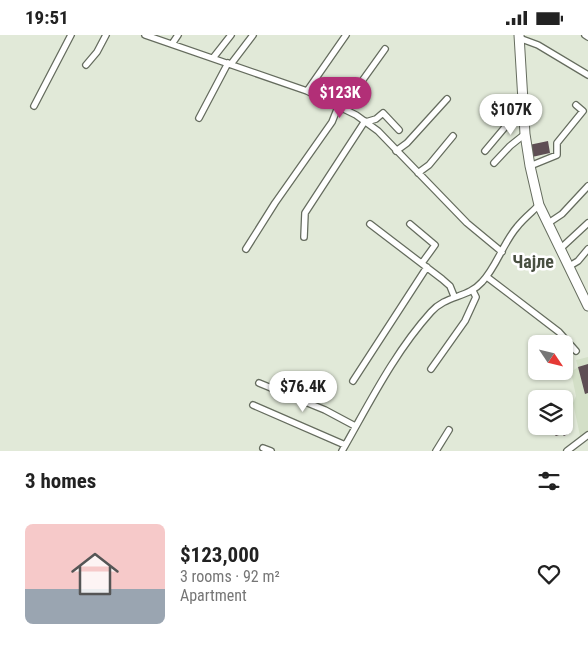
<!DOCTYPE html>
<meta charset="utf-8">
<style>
:root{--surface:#fff;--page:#f6f6f6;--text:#222;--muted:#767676;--line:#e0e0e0;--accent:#b22f77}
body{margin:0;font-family:"Roboto Condensed",sans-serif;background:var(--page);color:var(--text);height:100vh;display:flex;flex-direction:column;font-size:19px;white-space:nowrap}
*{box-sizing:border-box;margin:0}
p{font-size:16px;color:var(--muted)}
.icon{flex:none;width:28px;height:28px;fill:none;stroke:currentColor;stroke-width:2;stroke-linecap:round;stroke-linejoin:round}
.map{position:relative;height:416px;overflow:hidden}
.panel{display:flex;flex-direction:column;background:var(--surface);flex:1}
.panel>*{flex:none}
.needle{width:32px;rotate:125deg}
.tools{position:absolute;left:528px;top:300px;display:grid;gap:10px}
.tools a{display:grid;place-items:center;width:45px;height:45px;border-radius:8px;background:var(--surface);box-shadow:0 1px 4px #0004;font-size:25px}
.price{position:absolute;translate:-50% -42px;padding:0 11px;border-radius:18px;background:#fff;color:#222;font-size:16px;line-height:32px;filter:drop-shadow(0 1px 2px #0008)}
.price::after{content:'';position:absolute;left:50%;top:30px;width:15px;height:11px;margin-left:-8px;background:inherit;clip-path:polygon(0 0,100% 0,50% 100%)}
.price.active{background:var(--accent);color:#fff}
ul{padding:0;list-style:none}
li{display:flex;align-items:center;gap:15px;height:125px;padding:0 25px}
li+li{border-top:1px solid var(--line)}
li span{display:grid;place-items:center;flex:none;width:140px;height:100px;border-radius:8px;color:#555}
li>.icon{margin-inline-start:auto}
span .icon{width:60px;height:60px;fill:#fffc;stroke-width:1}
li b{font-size:21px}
h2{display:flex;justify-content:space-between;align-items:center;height:60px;padding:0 25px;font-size:21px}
.status{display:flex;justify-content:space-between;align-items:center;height:35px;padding:0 25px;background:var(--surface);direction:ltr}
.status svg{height:14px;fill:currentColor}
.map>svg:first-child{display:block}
</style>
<div class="status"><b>19:51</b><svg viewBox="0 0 49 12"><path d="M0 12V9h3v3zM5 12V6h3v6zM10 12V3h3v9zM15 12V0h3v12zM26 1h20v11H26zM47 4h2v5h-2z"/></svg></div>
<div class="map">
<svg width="588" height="416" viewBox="0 0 588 416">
<rect width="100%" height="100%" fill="#e1e9d8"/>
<path fill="#d3dfc7" d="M 588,322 L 588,400 L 581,405 L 573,368 L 576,361 L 571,337 L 578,332 L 576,325 Z"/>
<path fill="#5e4e54" d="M 548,106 L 550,118 L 532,122 L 529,110 Z
M 588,329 L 588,358 L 585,359 L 578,332 Z
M 564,382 L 569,385 L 570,398 L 564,401 L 562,399 L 556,401 L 551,396 L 551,391 L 564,391 Z"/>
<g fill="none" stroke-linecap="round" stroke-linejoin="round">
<g stroke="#656c5e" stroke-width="8">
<path id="minor" d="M 145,0 L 307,56 L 356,80 L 378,96 L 467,188 L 502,217
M 585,0 L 588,2
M 519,3 L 538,10 L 588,40
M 172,9 L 178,0
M 213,23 L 231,0
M 231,29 L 253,0
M 86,30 L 97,17 L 106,0
M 307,56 L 346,0
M 34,71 L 71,0
M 342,74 L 385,14
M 199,83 L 228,28
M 366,87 L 376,84 L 383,78 L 399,95
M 396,116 L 407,108 L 447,64
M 485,116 L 516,79 L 523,73
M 494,128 L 510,111 L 525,99
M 530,131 L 557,120 L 557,108 L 583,76 L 576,70
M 418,138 L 429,130 L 453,101
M 370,189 L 442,244 L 450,251 L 454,261
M 410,189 L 435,210 L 422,228
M 547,189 L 562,179 L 588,151
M 304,202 L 305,178 L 365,86
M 246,214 L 275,168 L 332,87 L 338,72
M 560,214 L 588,188
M 568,232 L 578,226 L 588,214
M 487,242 L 559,297 L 576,316
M 431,334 L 465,286 L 476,262 L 473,256
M 353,346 L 427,232
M 259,348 L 325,375 L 355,391
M 253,370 L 345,410
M 263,413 L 271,416
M 342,416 C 369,369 394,318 431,277 C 446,260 468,263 482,247 C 497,231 503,208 517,192 C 523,184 532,177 539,170
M 436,416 L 449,395
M 567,416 L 588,400"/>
</g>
<g stroke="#656c5e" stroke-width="11">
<path id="secondary" d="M 519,0 L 525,99 L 530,131 L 539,170 L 588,271"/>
</g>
<use href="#minor" stroke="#fff" stroke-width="5.5"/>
<use href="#secondary" stroke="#fff" stroke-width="9"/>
</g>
<g text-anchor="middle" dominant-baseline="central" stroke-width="5" stroke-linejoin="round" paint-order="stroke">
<g font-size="18" font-weight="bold" fill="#484f41" stroke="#fff">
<text x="533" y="226">Чајле</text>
</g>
</g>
</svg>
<div class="tools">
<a><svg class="needle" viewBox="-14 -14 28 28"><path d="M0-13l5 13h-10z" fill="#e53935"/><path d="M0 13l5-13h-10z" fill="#767676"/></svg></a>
<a><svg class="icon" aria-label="layers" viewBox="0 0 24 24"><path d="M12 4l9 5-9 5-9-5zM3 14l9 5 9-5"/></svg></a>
</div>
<b class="price active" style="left:340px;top:84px">$123K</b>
<b class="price" style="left:511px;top:101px">$107K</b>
<b class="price" style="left:303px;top:378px">$76.4K</b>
</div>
<section class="panel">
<h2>3 homes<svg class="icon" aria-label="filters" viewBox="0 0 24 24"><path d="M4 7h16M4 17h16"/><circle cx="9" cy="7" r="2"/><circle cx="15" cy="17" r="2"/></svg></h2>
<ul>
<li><span style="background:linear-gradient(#f6c9c9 65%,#9aa5b1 0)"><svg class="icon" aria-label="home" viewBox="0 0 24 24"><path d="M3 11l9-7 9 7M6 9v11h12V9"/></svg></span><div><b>$123,000</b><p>3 rooms · 92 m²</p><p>Apartment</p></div><svg class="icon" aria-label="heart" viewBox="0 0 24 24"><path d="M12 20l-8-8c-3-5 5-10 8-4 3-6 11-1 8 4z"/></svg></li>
</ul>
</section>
